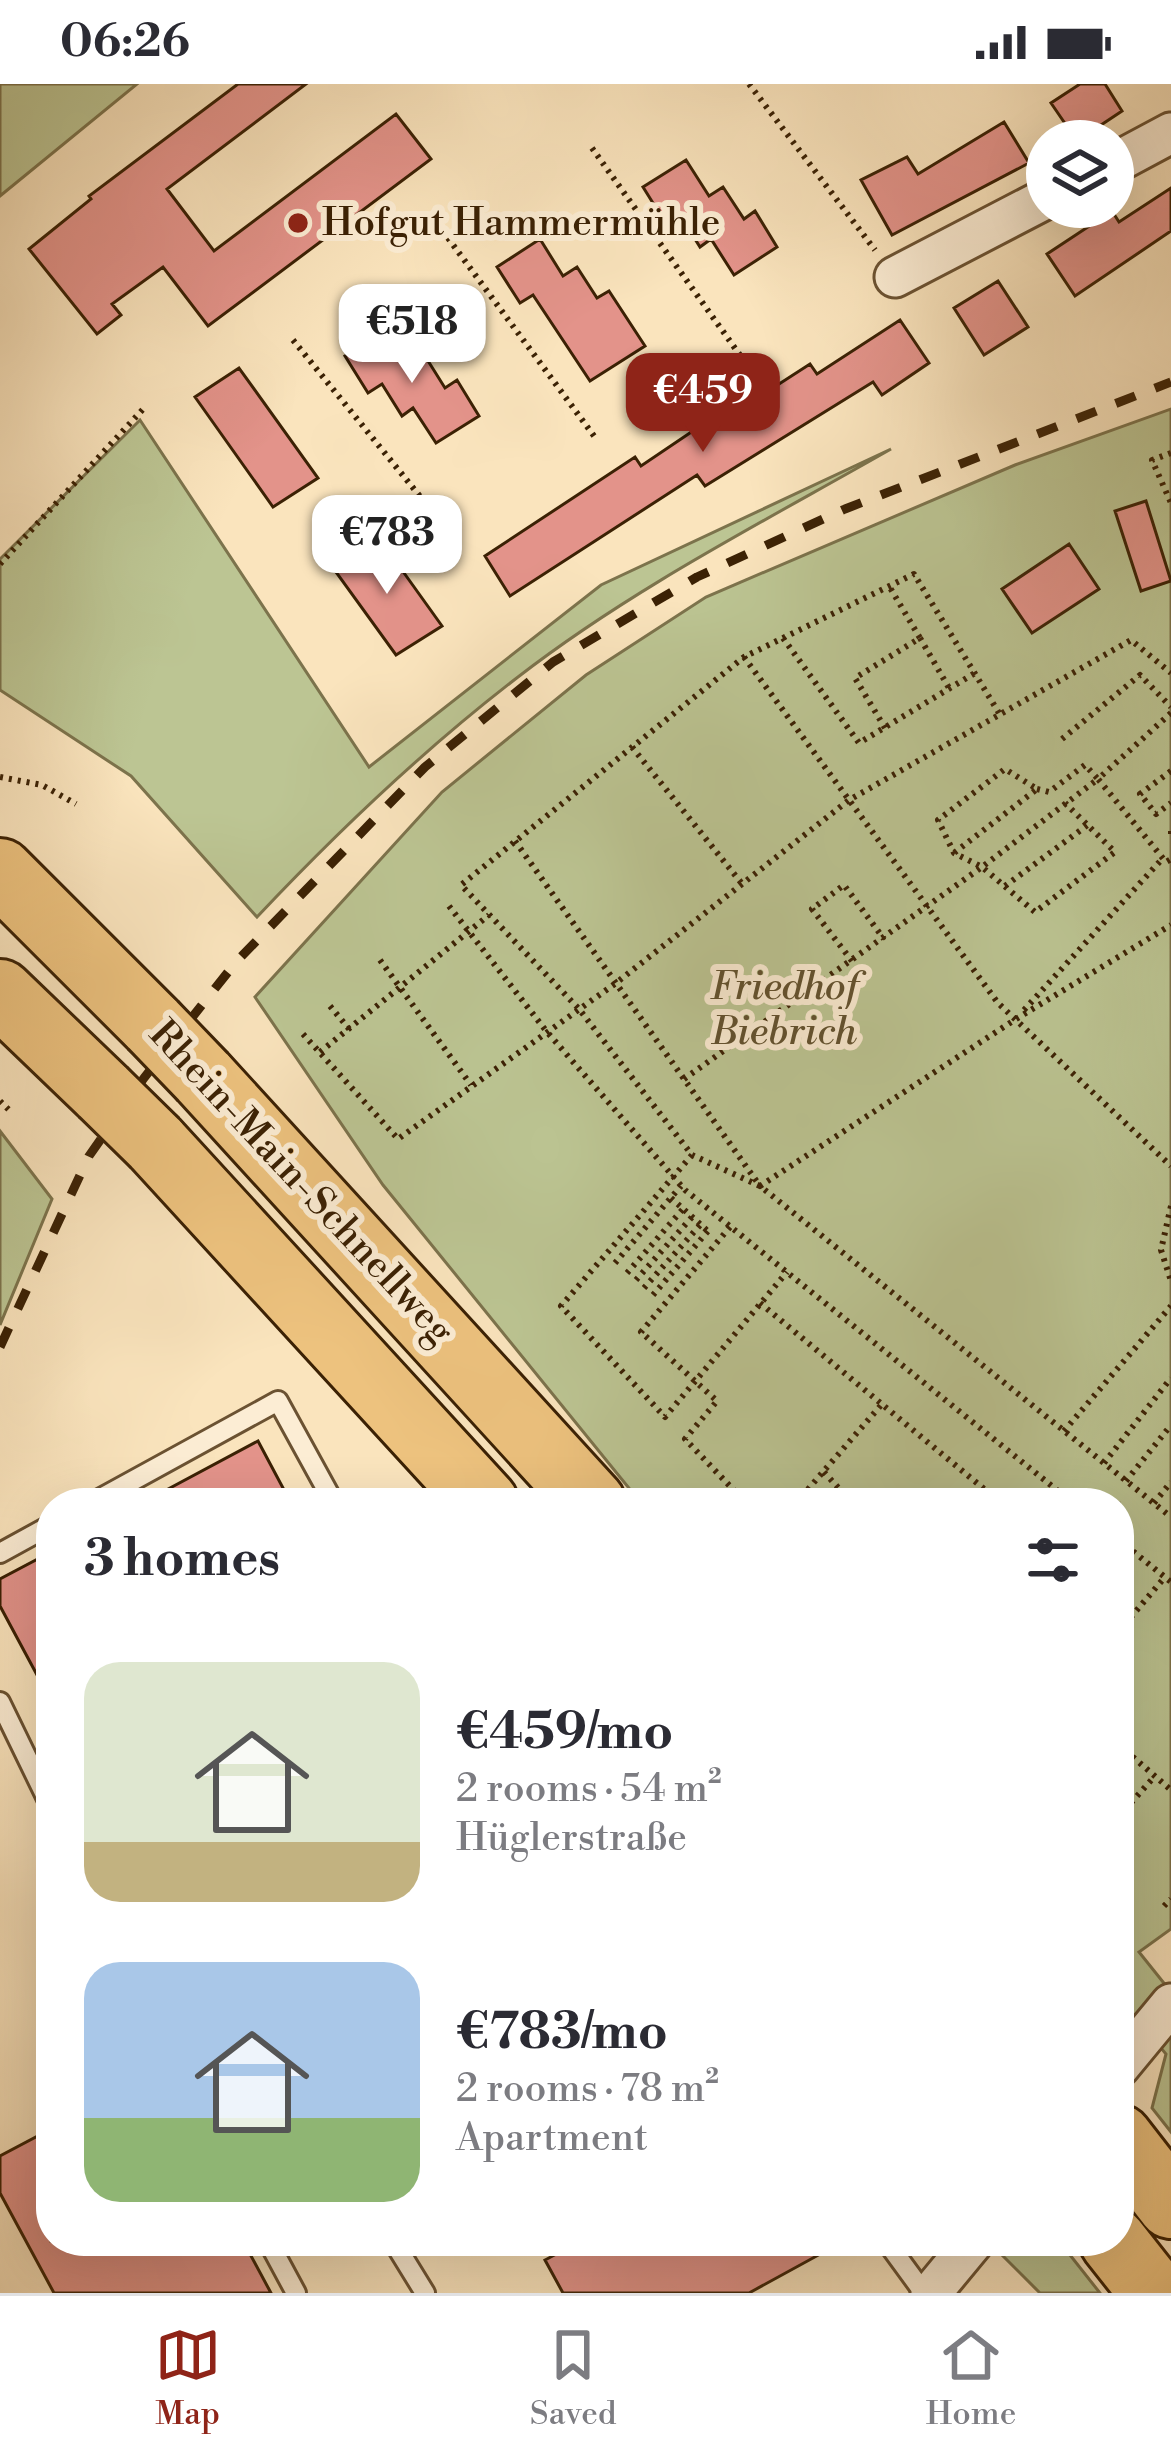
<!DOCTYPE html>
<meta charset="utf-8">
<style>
:root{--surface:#fff;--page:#f7f7f7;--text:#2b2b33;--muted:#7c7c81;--line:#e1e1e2;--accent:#8f2418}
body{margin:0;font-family:"Libre Bodoni",serif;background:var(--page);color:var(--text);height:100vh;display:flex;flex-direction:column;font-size:45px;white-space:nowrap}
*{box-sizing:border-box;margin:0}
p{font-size:39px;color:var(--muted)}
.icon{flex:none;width:66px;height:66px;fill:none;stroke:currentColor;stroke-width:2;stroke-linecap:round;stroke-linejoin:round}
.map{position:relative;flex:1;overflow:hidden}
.side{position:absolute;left:36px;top:1404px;width:1098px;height:768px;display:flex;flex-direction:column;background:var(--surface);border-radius:48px;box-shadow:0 12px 48px #0002}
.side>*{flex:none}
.controls{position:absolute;left:1026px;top:36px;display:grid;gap:24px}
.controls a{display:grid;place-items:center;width:108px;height:108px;border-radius:50%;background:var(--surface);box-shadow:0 12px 48px #0002;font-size:60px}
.price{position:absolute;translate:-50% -102px;padding:0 27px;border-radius:24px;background:#fff;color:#222;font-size:39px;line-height:78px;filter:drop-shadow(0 3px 6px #0008)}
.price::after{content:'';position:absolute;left:50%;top:72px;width:36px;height:27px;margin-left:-18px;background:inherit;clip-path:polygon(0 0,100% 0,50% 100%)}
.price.on{background:var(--accent);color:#fff}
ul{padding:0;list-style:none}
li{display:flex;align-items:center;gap:36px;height:300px;padding:0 48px}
li span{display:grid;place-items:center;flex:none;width:336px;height:240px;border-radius:36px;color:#555}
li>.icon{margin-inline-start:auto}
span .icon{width:144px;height:144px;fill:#fffc;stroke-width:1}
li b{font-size:51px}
h2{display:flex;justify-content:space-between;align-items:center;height:144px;padding:0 48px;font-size:51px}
.status{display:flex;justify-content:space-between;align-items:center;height:84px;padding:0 60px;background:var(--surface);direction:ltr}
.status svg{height:33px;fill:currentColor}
.menu{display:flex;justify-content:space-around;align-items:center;height:168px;border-top:3px solid var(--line);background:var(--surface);font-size:33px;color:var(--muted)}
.menu a{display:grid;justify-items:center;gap:6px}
.menu .on{color:var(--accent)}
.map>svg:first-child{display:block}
</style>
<div class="status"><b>06:26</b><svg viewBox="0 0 49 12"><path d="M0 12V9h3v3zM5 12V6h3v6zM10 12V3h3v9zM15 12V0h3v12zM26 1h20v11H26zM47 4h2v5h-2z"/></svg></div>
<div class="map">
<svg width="1171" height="2209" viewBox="0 0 1171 2209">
<rect width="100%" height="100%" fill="#fae4bd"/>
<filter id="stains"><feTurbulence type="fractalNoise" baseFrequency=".00167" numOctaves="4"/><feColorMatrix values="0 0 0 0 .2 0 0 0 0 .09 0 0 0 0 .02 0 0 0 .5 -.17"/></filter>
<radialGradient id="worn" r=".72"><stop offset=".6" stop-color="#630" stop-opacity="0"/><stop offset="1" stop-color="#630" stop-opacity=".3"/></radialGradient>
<path fill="#bcc593" stroke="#7c734c" stroke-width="3" d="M 0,0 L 137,0 L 0,112 Z
M 1171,325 L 1171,1845 L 1139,1868 L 1171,1908 L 1171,2048 L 1152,2024 L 1166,1970 L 1133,1930 L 1119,1943 L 1119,1419 L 641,1419 L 383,1101 L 255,913 L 442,708 L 586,591 L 706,513 L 1015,381 Z
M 140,336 L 369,683 L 601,501 L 891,365 C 765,437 633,504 518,593 C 423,666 339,746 257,833 L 131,692 L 0,606 L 0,475 Z
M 0,1047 L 52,1115 L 0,1241 Z
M 1012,2157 L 1059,2157 L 1100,2209 L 1040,2209 L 1000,2169 Z"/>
<path fill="#e3938a" stroke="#3b2104" stroke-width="3" d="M 238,0 L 306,0 L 167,105 L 214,167 L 396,30 L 431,75 L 208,242 L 163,183 L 112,220 L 121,231 L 97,250 L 29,165 L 91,115 L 89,112 Z
M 1080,0 L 1105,0 L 1122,27 L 1077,57 L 1051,19 Z
M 1004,38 L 1029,79 L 892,151 L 861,96 L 907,73 L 918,90 Z
M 686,76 L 709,112 L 723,103 L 744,135 L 755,127 L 777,163 L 734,191 L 711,155 L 700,163 L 680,131 L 666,140 L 643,103 Z
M 1171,104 L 1171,147 L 1075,212 L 1047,170 L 1112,127 L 1119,138 Z
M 540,155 L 563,192 L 577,183 L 597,214 L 609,207 L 645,262 L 590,297 L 533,211 L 520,219 L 497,183 Z
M 998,197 L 1028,243 L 984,271 L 954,224 Z
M 900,236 L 929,279 L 882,311 L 873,298 L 705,402 L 697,391 L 510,512 L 485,472 L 635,373 L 641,382 L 724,326 L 728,333 L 810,280 L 817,290 Z
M 388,245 L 411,281 L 425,272 L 445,304 L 457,296 L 479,332 L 436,359 L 413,324 L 402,332 L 382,300 L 368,309 L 345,272 Z
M 239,284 L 318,394 L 273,423 L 195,313 Z
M 1146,417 L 1171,497 L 1141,507 L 1115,427 Z
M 379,454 L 442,542 L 396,571 L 333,484 Z
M 1069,460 L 1099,505 L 1032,549 L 1002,505 Z
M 258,1357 L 291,1419 L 142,1419 Z
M 51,1468 L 51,1617 L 0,1522 L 0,1495 Z
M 51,2045 L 51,2157 L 243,2157 L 271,2209 L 54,2209 L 0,2109 L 0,2072 Z
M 559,2157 L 844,2157 L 749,2209 L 563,2209 L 545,2176 L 564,2166 Z"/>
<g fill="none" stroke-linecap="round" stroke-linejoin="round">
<g stroke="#6b5232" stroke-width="24">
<path id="service" d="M 92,1419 L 278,1317 L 334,1419
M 0,1469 L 51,1441
M 0,1618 L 51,1723
M 268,2157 L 296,2209
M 393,2157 L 425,2209
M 886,2157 L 924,2209"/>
</g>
<g stroke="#6b5232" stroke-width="45">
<path id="minor" d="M 1113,80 L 1171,49
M 895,193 L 1047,114
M 1119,1983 L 1171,1920
M 931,2209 L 974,2157"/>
</g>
<g stroke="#3b2104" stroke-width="72">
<path id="motorway" d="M 0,788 L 153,941
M 0,909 L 103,1008
M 203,993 L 592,1419
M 155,1059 L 485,1419
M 1119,2054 L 1171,2121
M 1113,2157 L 1154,2209"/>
</g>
<path stroke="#3b2104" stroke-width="6" stroke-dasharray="3 6" stroke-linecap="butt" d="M 749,0 L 875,166
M 592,64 L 742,274
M 448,154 L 594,352
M 293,256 L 440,437
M 1171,369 L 1152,376 L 1171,419
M 0,480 L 145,323
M 783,554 L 859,659 L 975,589
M 920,554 L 949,604
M 744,573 L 998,919 L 1171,1082
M 999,629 L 914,490 L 744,573 L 461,801 L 579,925 L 692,1071 L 760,1102 L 1171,1433
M 1171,629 L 1098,695 L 1166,778 L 1171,775
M 885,644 L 855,594 L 920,554 L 889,502
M 1062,655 L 1140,591 L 1171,623
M 632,663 L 743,801
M 1171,687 L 1140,710 L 1156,730 L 1171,719
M 0,693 L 42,701 L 76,720
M 1037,705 L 1049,708 L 1085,681 L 1098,695 L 982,783 L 1035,828 L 1115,768 L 1065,719
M 1171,747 L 1171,751
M 515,757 L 760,1102 L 1016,935 L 1171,841
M 1005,802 L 1089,740
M 449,822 L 547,948 L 685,1106 L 1073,1419
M 380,876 L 471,1001
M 852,877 L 812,825 L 844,801 L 884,855
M 330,922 L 350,946
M 1024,926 L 1163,774
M 303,950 L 398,1055 L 616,899 L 849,716 L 1131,556 L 1171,589
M 320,968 L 489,831
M 684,995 L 982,783 L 954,769 L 938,736 L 1005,685 L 1037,705 L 954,769
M 0,1017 L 9,1026
M 692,1071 L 561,1222 L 665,1333 L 787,1188
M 671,1114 L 711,1150
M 1171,1122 L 1161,1166 L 1171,1197
M 730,1143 L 641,1248 L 717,1317 L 685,1355 L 746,1419
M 615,1179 L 681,1102
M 627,1189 L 683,1125
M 636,1196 L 692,1133
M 644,1204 L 701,1140
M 653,1211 L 708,1147
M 760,1219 L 1001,1419
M 1064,1347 L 1171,1222
M 1104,1379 L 1171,1294
M 824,1388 L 852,1419
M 1126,1397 L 1171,1341
M 796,1419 L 882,1320
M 1154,1419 L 1171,1398
M 1119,1456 L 1171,1498
M 1119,1547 L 1165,1493
M 1119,1661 L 1171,1706
M 1119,1732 L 1155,1692
M 1164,1822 L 1171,1815"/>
<use href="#service" stroke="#fcedd4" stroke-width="18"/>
<use href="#minor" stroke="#fcedd4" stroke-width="39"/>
<use href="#motorway" stroke="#edc27e" stroke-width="66"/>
<path stroke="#3b2104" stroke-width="9" stroke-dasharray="21 21" stroke-linecap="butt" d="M 0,1263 L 89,1072 L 144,994 L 236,878 L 425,683 L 553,578 L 697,493 L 845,425 L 1171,298"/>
<g stroke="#3b2104" stroke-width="72" stroke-linecap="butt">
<path id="motorway-bridge" d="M 153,941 L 203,993
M 103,1008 L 155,1059"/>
</g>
<use href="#motorway-bridge" stroke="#edc27e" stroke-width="66"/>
</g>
<circle fill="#8f2418" stroke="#fcedd4" stroke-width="4.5" cx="298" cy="139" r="12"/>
<g text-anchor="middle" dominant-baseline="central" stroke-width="12" stroke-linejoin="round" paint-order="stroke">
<g font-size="39" fill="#3b2104" stroke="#fcedd4" text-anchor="start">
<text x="322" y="139">Hofgut Hammermühle</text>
</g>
<g font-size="39" font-style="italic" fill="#62522f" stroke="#fcedd4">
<text x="784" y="903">Friedhof<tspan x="784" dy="45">Biebrich</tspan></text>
</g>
<g font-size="39" fill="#3b2104" stroke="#fcedd4">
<text transform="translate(301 1099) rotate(47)">Rhein-Main-Schnellweg</text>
</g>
</g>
<rect width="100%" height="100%" filter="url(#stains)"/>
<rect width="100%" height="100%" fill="url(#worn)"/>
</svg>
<div class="controls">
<a><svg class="icon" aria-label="layers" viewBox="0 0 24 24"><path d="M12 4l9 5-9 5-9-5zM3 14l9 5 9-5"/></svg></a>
</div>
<b class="price" style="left:412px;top:302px">€518</b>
<b class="price on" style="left:703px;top:371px">€459</b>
<b class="price" style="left:387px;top:513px">€783</b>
<section class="side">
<h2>3 homes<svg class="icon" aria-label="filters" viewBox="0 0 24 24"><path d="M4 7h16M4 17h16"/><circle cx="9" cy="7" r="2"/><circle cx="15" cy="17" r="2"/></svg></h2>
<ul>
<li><span style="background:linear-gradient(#dfe7d0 75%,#c2b280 0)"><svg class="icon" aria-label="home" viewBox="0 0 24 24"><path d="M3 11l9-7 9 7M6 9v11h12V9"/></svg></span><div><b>€459/mo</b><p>2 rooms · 54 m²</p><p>Hüglerstraße</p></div></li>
<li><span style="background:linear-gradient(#a9c7e8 65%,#8fb573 0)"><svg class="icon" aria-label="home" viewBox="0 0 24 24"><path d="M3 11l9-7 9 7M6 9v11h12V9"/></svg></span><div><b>€783/mo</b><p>2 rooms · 78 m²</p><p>Apartment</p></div></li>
</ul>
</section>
</div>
<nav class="menu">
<a class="on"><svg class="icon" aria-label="map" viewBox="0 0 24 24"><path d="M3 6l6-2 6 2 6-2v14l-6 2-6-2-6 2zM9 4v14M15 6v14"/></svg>Map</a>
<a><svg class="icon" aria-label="saved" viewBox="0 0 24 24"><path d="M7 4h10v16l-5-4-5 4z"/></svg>Saved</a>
<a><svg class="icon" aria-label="home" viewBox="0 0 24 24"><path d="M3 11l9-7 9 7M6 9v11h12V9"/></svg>Home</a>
</nav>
